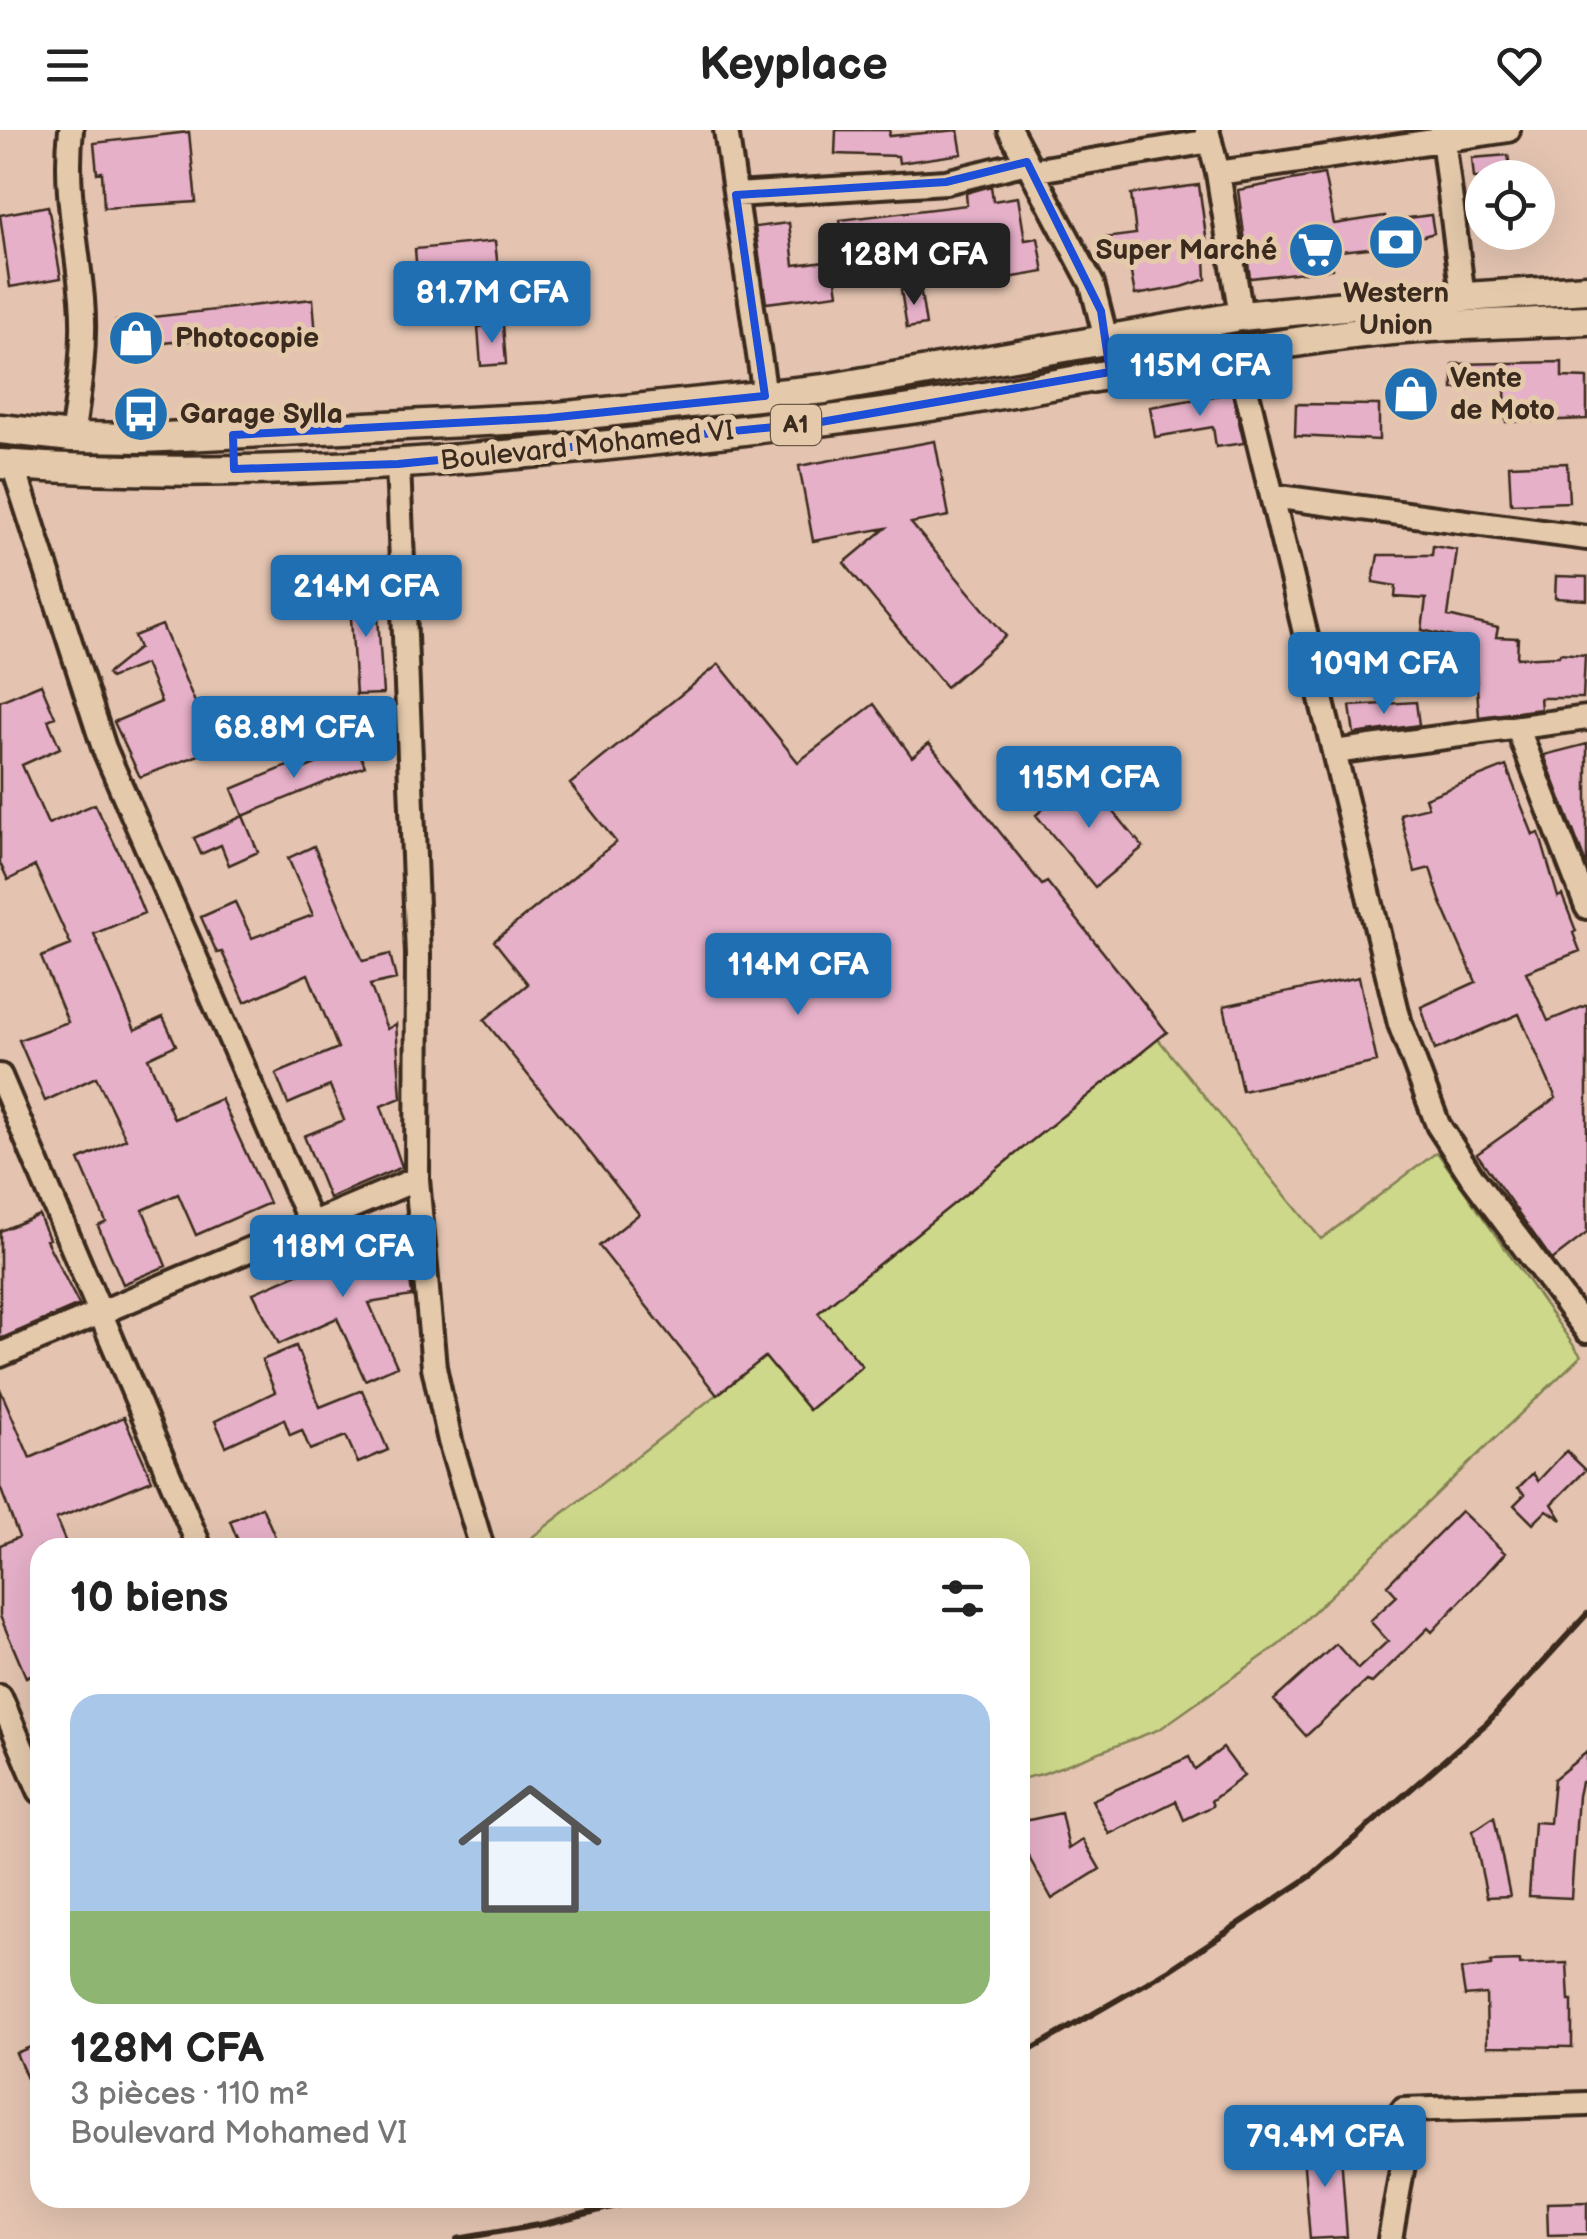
<!DOCTYPE html>
<html lang="fr">
<meta charset="utf-8">
<style>
:root{--surface:#fff;--page:#f2f2f2;--text:#222;--muted:#767676;--line:#e0e0e0;--accent:#1f6fb2}
body{margin:0;font-family:"Balsamiq Sans",sans-serif;background:var(--page);color:var(--text);height:100vh;display:flex;flex-direction:column;font-size:38px;white-space:nowrap}
*{box-sizing:border-box;margin:0}
p{font-size:32px;color:var(--muted)}
.icon{flex:none;width:55px;height:55px;fill:none;stroke:currentColor;stroke-width:2;stroke-linecap:round;stroke-linejoin:round}
.map{position:relative;flex:1;overflow:hidden}
.drawer{position:absolute;left:30px;top:1408px;width:1000px;height:670px;display:flex;flex-direction:column;background:var(--surface);border-radius:30px;box-shadow:0 10px 40px #0002}
.drawer>*{flex:none}
.buttons{position:absolute;left:1465px;top:30px;display:grid;gap:20px}
.buttons a{display:grid;place-items:center;width:90px;height:90px;border-radius:50%;background:var(--surface);box-shadow:0 10px 40px #0002;font-size:50px}
.price{position:absolute;translate:-50% -85px;padding:0 22px;border-radius:10px;background:var(--accent);color:#fff;font-size:32px;line-height:65px;filter:drop-shadow(0 2px 5px #0008)}
.price::after{content:'';position:absolute;left:50%;top:60px;width:30px;height:22px;margin-left:-15px;background:inherit;clip-path:polygon(0 0,100% 0,50% 100%)}
.price.selected{background:#222;color:#fff}
ul{padding:0;list-style:none}
li{display:grid;align-content:center;gap:20px;height:530px;padding:0 40px}
li+li{border-top:2px solid var(--line)}
li span{display:grid;place-items:center;height:310px;border-radius:30px;color:#555}
li>.icon{margin-inline-start:auto}
span .icon{width:180px;height:180px;fill:#fffc;stroke-width:1}
li b{font-size:42px}
h2{display:flex;justify-content:space-between;align-items:center;height:120px;padding:0 40px;font-size:42px}
header{display:flex;justify-content:space-between;align-items:center;height:130px;padding:0 40px;background:var(--surface);font-size:45px;font-weight:700}
.map>svg:first-child{display:block}
</style>
<header><svg class="icon" aria-label="menu" viewBox="0 0 24 24"><path d="M4 6h16M4 12h16M4 18h16"/></svg>Keyplace<svg class="icon" aria-label="heart" viewBox="0 0 24 24"><path d="M12 20l-8-8c-3-5 5-10 8-4 3-6 11-1 8 4z"/></svg></header>
<div class="map">
<svg width="1587" height="2109" viewBox="0 0 1587 2109">
<rect width="100%" height="100%" fill="#e4c4b1"/>
<filter id="ink" filterUnits="userSpaceOnUse"><feTurbulence type="fractalNoise" baseFrequency=".01" numOctaves="2"/><feDisplacementMap in="SourceGraphic" scale="20" xChannelSelector="R" yChannelSelector="G"/><feConvolveMatrix kernelMatrix="1 2 1 2 8 2 1 2 1" color-interpolation-filters="sRGB"/></filter>
<g filter="url(#ink)">
<path fill="#cdd88b" stroke="#848154" stroke-width="2.5" d="M 1158,909 L 1321,1109 L 1437,1022 L 1581,1226 L 1280,1514 L 1160,1599 L 1042,1644 L 1020,1649 L 1020,1418 L 518,1418 L 765,1227 L 809,1280 L 862,1236 L 818,1183 Z"/>
<path fill="#e6b0c9" stroke="#3b2a1e" stroke-width="2.5" d="M 836,0 L 890,0 L 889,6 L 958,0 L 962,24 L 899,33 L 898,26 L 835,24 Z
M 189,2 L 196,72 L 104,78 L 102,42 L 97,43 L 94,13 Z
M 1508,25 L 1512,48 L 1474,48 L 1472,28 Z
M 1324,44 L 1334,94 L 1385,86 L 1386,91 L 1431,85 L 1434,103 L 1388,116 L 1330,122 L 1332,139 L 1250,148 L 1238,60 Z
M 1199,55 L 1209,128 L 1205,129 L 1206,149 L 1182,157 L 1135,165 L 1128,127 L 1107,130 L 1104,108 L 1136,104 L 1131,64 Z
M 991,56 L 993,71 L 1018,67 L 1025,110 L 1038,108 L 1044,142 L 953,157 L 946,112 L 845,126 L 840,90 L 967,75 L 966,63 Z
M 48,76 L 61,148 L 10,157 L 0,85 Z
M 789,93 L 794,135 L 833,130 L 838,164 L 766,173 L 755,97 Z
M 495,111 L 499,148 L 418,156 L 415,119 Z
M 572,140 L 576,176 L 553,178 L 549,142 Z
M 920,157 L 926,195 L 907,198 L 901,160 Z
M 313,169 L 316,206 L 218,215 L 217,207 L 120,218 L 116,191 Z
M 503,195 L 506,234 L 481,236 L 478,197 Z
M 1562,232 L 1562,247 L 1587,248 L 1587,289 L 1506,292 L 1505,257 L 1453,259 L 1453,234 Z
M 1232,263 L 1244,313 L 1216,317 L 1213,297 L 1155,307 L 1150,277 Z
M 1296,274 L 1379,275 L 1379,310 L 1295,306 Z
M 935,311 L 949,386 L 911,393 L 1006,506 L 946,557 L 844,433 L 886,398 L 813,411 L 799,336 Z
M 1567,333 L 1569,372 L 1511,374 L 1509,335 Z
M 1433,416 L 1457,420 L 1448,486 L 1498,498 L 1496,507 L 1518,508 L 1517,528 L 1559,526 L 1560,523 L 1585,525 L 1583,568 L 1540,568 L 1541,579 L 1479,587 L 1474,512 L 1422,500 L 1426,469 L 1395,467 L 1396,456 L 1373,452 L 1378,425 L 1432,425 Z
M 1556,446 L 1587,447 L 1587,470 L 1555,468 Z
M 376,455 L 383,564 L 356,565 L 349,457 Z
M 162,495 L 215,619 L 140,647 L 114,592 L 161,572 L 145,534 L 110,548 L 107,544 L 139,518 L 134,506 Z
M 719,534 L 798,632 L 874,574 L 912,627 L 929,613 L 1042,755 L 1047,752 L 1167,902 L 818,1183 L 862,1236 L 809,1280 L 765,1227 L 717,1265 L 599,1116 L 639,1084 L 484,890 L 528,854 L 494,811 L 616,712 L 570,654 Z
M 41,554 L 55,587 L 48,590 L 60,618 L 22,635 L 48,694 L 95,674 L 124,733 L 144,783 L 94,804 L 135,900 L 163,887 L 176,915 L 148,928 L 174,989 L 221,969 L 269,1073 L 196,1105 L 178,1064 L 143,1080 L 166,1136 L 123,1154 L 98,1096 L 106,1092 L 79,1030 L 126,1009 L 96,947 L 45,971 L 19,910 L 68,892 L 41,827 L 71,815 L 35,736 L 8,750 L 0,733 L 0,571 Z
M 1416,572 L 1419,595 L 1354,604 L 1350,576 Z
M 1587,614 L 1587,734 L 1586,734 L 1544,625 Z
M 357,617 L 365,636 L 243,686 L 232,659 L 292,634 L 296,642 Z
M 1506,636 L 1533,705 L 1539,703 L 1558,767 L 1562,765 L 1576,801 L 1573,803 L 1580,821 L 1526,842 L 1548,891 L 1587,875 L 1587,1103 L 1552,1130 L 1477,1024 L 1556,968 L 1519,884 L 1435,920 L 1421,877 L 1476,852 L 1440,770 L 1430,738 L 1415,742 L 1400,684 L 1428,677 L 1425,668 Z
M 1083,645 L 1143,717 L 1095,757 L 1036,685 Z
M 243,686 L 258,722 L 229,735 L 221,715 L 201,724 L 194,708 Z
M 314,716 L 363,831 L 390,824 L 396,849 L 370,855 L 387,899 L 396,894 L 401,968 L 381,976 L 402,1037 L 329,1068 L 304,1006 L 344,990 L 330,956 L 288,974 L 276,944 L 338,918 L 308,844 L 245,872 L 222,822 L 217,823 L 201,787 L 235,772 L 252,808 L 313,785 L 288,728 Z
M 1359,847 L 1377,932 L 1242,961 L 1224,876 Z
M 39,1085 L 49,1109 L 46,1110 L 79,1175 L 0,1209 L 0,1101 Z
M 405,1107 L 412,1166 L 369,1173 L 397,1236 L 365,1250 L 337,1188 L 279,1214 L 253,1163 L 363,1116 Z
M 296,1216 L 320,1277 L 362,1260 L 388,1320 L 358,1333 L 346,1306 L 310,1320 L 302,1300 L 290,1305 L 284,1289 L 226,1316 L 215,1291 L 275,1262 L 262,1230 Z
M 0,1259 L 30,1328 L 124,1287 L 152,1350 L 56,1389 L 68,1418 L 40,1418 L 40,1541 L 26,1547 L 0,1486 L 0,1415 L 19,1407 L 0,1357 Z
M 1566,1321 L 1586,1340 L 1552,1374 L 1562,1390 L 1547,1380 L 1533,1394 L 1514,1375 L 1525,1364 L 1518,1358 L 1533,1343 L 1538,1351 Z
M 262,1377 L 280,1418 L 241,1418 L 230,1391 Z
M 1461,1381 L 1505,1423 L 1432,1502 L 1428,1498 L 1372,1553 L 1366,1551 L 1306,1606 L 1274,1570 L 1336,1514 L 1358,1539 L 1388,1511 L 1370,1491 L 1397,1466 L 1387,1455 Z
M 1223,1618 L 1244,1646 L 1211,1671 L 1213,1676 L 1184,1690 L 1176,1671 L 1109,1704 L 1092,1670 L 1189,1627 L 1195,1639 Z
M 1587,1622 L 1587,1652 L 1581,1652 L 1578,1666 L 1571,1768 L 1529,1766 L 1534,1692 L 1550,1693 L 1554,1649 Z
M 1061,1683 L 1069,1719 L 1083,1710 L 1100,1739 L 1052,1769 L 1026,1722 L 1020,1724 L 1020,1692 Z
M 1494,1687 L 1510,1766 L 1487,1767 L 1473,1701 Z
M 1520,1831 L 1520,1835 L 1567,1833 L 1569,1871 L 1572,1871 L 1572,1917 L 1487,1916 L 1486,1864 L 1465,1866 L 1461,1840 L 1491,1836 L 1491,1832 Z
M 40,1913 L 40,1979 L 16,1923 Z
M 1340,2010 L 1347,2107 L 1310,2109 L 1302,2013 Z
M 1587,2072 L 1587,2104 L 1548,2105 L 1547,2073 Z"/>
<g fill="none" stroke-linecap="round" stroke-linejoin="round">
<g stroke="#3b2a1e" stroke-width="30">
<path id="minor" d="M 71,0 C 64,57 77,112 82,169 C 86,215 79,261 72,307
M 726,0 L 765,266
M 1010,0 L 1092,154 L 1106,209
M 1207,0 L 1218,43 L 1241,186
M 1442,0 L 1463,167
M 1032,41 L 1210,11
M 1218,43 L 1508,0
M 736,65 L 946,52 L 1027,32
M 1237,222 L 1400,894 L 1438,995 L 1472,1047 L 1587,1201
M 398,334 L 418,825 L 417,1049 L 434,1237 L 450,1311 L 482,1418
M 13,335 L 104,618 L 311,1094
M 1272,366 L 1587,408
M 1518,599 L 1587,777
M 1334,622 L 1587,588
M 0,946 L 200,1418
M 0,1225 L 417,1049
M 0,1567 L 40,1661
M 1390,2109 L 1406,2017 L 1400,1985 L 1403,1980 L 1587,1974"/>
</g>
<g stroke="#3b2a1e" stroke-width="35">
<path id="major" d="M 0,299 L 72,307 L 143,308 L 548,288 L 825,259 L 1241,186 L 1376,173 L 1587,159
M 0,334 C 248,353 498,329 744,300 C 811,292 877,285 943,274 C 1070,253 1196,226 1323,208 C 1410,195 1500,194 1587,190"/>
</g>
<use href="#minor" stroke="#e4c9ab" stroke-width="22"/>
<use href="#major" stroke="#e4c9ab" stroke-width="28"/>
<path stroke="#3b2a1e" stroke-width="6" d="M 1020,1926 L 1169,1840 L 1311,1746 L 1487,1593 L 1587,1484
M 457,2109 L 544,2094 L 648,2068"/>
</g>
</g>
<path fill="none" stroke="#1d4ed8" stroke-width="8" stroke-linejoin="round" d="M 1027,32 L 1101,181 L 1110,242 L 815,293 L 398,334 L 234,339 L 233,305 L 548,288 L 765,266 L 736,65 L 946,52 Z"/>
<defs>
<g id="bank-disc" transform="scale(2.875)"><circle r="9.5" fill="#1f6fb2" stroke="#e4c9ab"/><path d="M-6-4H6V4H-6ZM0-2.3a2.3 2.3 0 1 0 0 4.6a2.3 2.3 0 1 0 0-4.6Z" fill="#fff"/></g>
<g id="supermarket-disc" transform="scale(2.875)"><circle r="9.5" fill="#1f6fb2" stroke="#e4c9ab"/><path d="M-6-5.5h2.5l.6 2H6L4.5 2H-2.5L-4.4-4H-6ZM-1.5 3.2a1.3 1.3 0 1 0 .1 0ZM3 3.2a1.3 1.3 0 1 0 .1 0Z" fill="#fff"/></g>
<g id="shop-disc" transform="scale(2.875)"><circle r="9.5" fill="#1f6fb2" stroke="#e4c9ab"/><path d="M-5-2.5h2.3a2.7 3.5 0 0 1 5.4 0H5L5.5 6h-11ZM-1.5-2.5h3a1.5 2.3 0 0 0-3 0Z" fill="#fff"/></g>
<g id="bus-disc" transform="scale(2.875)"><circle r="9.5" fill="#1f6fb2" stroke="#e4c9ab"/><path d="M-5-6H5V4H4V6H2V4H-2V6H-4V4H-5ZM-3.5-4V0h7V-4ZM-3.5 1.2v1.5H-2V1.2ZM2 1.2v1.5H3.5V1.2Z" fill="#fff"/></g>
</defs>
<g fill-rule="evenodd">
<use href="#bank-disc" x="1396" y="112"/>
<use href="#supermarket-disc" x="1316" y="120"/>
<use href="#shop-disc" x="136" y="208"/>
<use href="#shop-disc" x="1411" y="264"/>
<use href="#bus-disc" x="141" y="284"/>
</g>
<g text-anchor="middle" dominant-baseline="central" stroke-width="10" stroke-linejoin="round" paint-order="stroke">
<rect fill="#e4c9ab" stroke="#6e5a48" stroke-width="2.5" x="771" y="275" width="50" height="40" rx="8"/>
<g font-size="25" font-weight="bold" fill="#3b2a1e">
<text x="796" y="295">A1</text>
</g>
<g font-size="28" font-weight="bold" fill="#3b2a1e" stroke="#e4c9ab" text-anchor="start">
<text x="1277" y="120" text-anchor="end">Super Marché</text>
<text x="1396" y="163" text-anchor="middle">Western<tspan x="1396" dy="32">Union</tspan></text>
<text x="175" y="208">Photocopie</text>
<text x="1450" y="248">Vente<tspan x="1450" dy="32">de Moto</tspan></text>
<text x="180" y="284">Garage Sylla</text>
</g>
<g font-size="28" fill="#3b2a1e" stroke="#e4c9ab">
<text transform="translate(587 316) rotate(-6)">Boulevard Mohamed VI</text>
</g>
</g>
</svg>
<div class="buttons">
<a><svg class="icon" aria-label="locate" viewBox="0 0 24 24"><circle cx="12" cy="12" r="6"/><path d="M12 2v4M12 18v4M2 12h4M18 12h4"/></svg></a>
</div>
<b class="price selected" style="left:914px;top:178px">128M CFA</b>
<b class="price" style="left:492px;top:216px">81.7M CFA</b>
<b class="price" style="left:1200px;top:289px">115M CFA</b>
<b class="price" style="left:366px;top:510px">214M CFA</b>
<b class="price" style="left:1384px;top:587px">109M CFA</b>
<b class="price" style="left:294px;top:651px">68.8M CFA</b>
<b class="price" style="left:1089px;top:701px">115M CFA</b>
<b class="price" style="left:798px;top:888px">114M CFA</b>
<b class="price" style="left:343px;top:1170px">118M CFA</b>
<b class="price" style="left:1325px;top:2060px">79.4M CFA</b>
<section class="drawer">
<h2>10 biens<svg class="icon" aria-label="filters" viewBox="0 0 24 24"><path d="M4 7h16M4 17h16"/><circle cx="9" cy="7" r="2"/><circle cx="15" cy="17" r="2"/></svg></h2>
<ul>
<li><span style="background:linear-gradient(#a9c7e8 70%,#8fb573 0)"><svg class="icon" aria-label="home" viewBox="0 0 24 24"><path d="M3 11l9-7 9 7M6 9v11h12V9"/></svg></span><div><b>128M CFA</b><p>3 pièces · 110 m²</p><p>Boulevard Mohamed VI</p></div></li>
</ul>
</section>
</div>
